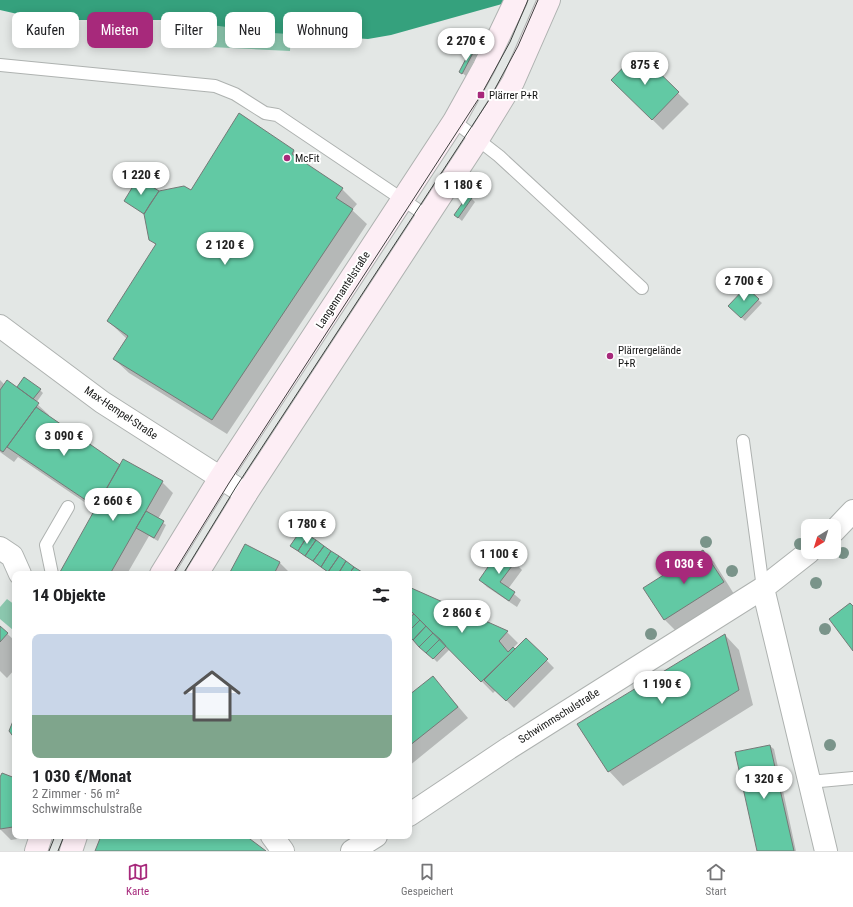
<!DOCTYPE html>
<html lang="de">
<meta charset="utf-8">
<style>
:root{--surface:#fff;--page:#f2f2f2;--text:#202124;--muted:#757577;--line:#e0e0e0;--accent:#a7297b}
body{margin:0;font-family:"Roboto Condensed",sans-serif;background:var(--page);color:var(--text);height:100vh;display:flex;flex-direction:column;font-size:15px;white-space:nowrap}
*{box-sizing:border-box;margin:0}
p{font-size:13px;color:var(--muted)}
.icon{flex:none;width:22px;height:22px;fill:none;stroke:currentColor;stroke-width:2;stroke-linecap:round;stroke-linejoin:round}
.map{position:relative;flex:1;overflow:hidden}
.drawer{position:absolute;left:12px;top:571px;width:400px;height:268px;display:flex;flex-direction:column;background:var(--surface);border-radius:8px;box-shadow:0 2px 10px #0003}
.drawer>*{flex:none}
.top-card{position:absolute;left:12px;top:12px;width:400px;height:36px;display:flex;gap:8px}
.needle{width:26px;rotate:218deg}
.fabs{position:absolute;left:801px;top:519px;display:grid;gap:8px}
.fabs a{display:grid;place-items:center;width:40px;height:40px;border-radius:8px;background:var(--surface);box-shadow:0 2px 10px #0003;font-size:20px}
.price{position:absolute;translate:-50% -34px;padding:0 9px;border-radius:14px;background:#fff;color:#222;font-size:13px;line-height:26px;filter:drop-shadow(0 1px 2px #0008)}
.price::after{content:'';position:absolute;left:50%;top:24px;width:12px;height:9px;margin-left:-6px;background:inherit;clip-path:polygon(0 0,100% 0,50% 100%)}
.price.current{background:var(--accent);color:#fff}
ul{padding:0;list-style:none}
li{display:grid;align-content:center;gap:8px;height:212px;padding:0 20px}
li+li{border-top:1px solid var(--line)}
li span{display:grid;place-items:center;height:124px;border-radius:8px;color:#555}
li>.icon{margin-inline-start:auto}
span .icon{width:72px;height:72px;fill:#fffc;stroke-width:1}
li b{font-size:17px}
h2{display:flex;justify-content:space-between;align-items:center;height:48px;padding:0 20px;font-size:17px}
.tag{padding:0 14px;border-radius:8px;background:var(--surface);box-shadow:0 2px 10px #0003;font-size:14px;line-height:36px}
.tag.current{background:var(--accent);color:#fff}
.menu{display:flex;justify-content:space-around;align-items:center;height:56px;border-top:1px solid var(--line);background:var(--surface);font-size:11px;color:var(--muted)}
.menu a{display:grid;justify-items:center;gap:2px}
.menu .current{color:var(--accent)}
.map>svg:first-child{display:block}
</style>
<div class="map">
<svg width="853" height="851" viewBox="0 0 853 851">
<rect width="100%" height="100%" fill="#e3e7e5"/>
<path fill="#8bc7ae" d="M 213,0 L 293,0 L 290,51 L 211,47 Z
M 7,599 L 15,605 L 15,627 L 13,630 L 0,619 L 0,607 Z"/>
<path fill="#35a17d" d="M 0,0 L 516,0 L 391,35 L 368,39 L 273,33 L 172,20 L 44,20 L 0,10 Z"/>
<path fill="#0003" d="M 471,50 L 477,55 L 466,76 L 460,71 Z
M 638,54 L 689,104 L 663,130 L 612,80 Z
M 239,115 L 294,151 L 308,166 L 342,189 L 357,204 L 352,210 L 367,224 L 227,434 L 129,373 L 114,359 L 127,339 L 108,321 L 156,245 L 150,239 L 145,215 L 125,201 L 159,192 L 192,191 Z
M 471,198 L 475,202 L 462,221 L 455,215 Z
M 746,289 L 762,303 L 745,321 L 730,306 Z
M 0,380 L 5,385 L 20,391 L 40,390 L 43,393 L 36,403 L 49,415 L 48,416 L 120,466 L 162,482 L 173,493 L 158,519 L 166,525 L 158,541 L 149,536 L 127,574 L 64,574 L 61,572 L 96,510 L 18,457 L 14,462 L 0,452 Z
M 301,531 L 362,574 L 331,574 L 295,549 L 291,546 Z
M 246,545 L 280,563 L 291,574 L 231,574 Z
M 703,551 L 714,562 L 734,594 L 676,631 L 665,620 L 645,588 Z
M 514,562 L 522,570 L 508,589 L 521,600 L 517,607 L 487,587 L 480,580 Z
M 409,588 L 507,632 L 518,643 L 513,648 L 515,650 L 526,639 L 554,668 L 514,708 L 496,690 L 493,693 L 450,649 L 437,662 L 409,634 Z
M 0,627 L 15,641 L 15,669 L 7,678 L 0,671 Z
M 725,635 L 739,650 L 753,705 L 623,786 L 609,771 Z
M 433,677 L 468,718 L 409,766 L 409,697 Z
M 770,746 L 774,749 L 796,851 L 758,851 Z
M 0,779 L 15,779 L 15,836 L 24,836 L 24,838 L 11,840 L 0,829 Z"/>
<path fill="#62c9a4" stroke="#757977" d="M 471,49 L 474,51 L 462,74 L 459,72 Z
M 638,52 L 679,92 L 652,120 L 611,80 Z
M 239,113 L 294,150 L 292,154 L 343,188 L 336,198 L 353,209 L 212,420 L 113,359 L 128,336 L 107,321 L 156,244 L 149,240 L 144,214 L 150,204 L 159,191 L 184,186 L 191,190 Z
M 138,178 L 159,191 L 144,214 L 124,201 Z
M 468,195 L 472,198 L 458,218 L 454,215 Z
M 746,287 L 759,299 L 741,318 L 728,306 Z
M 24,377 L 41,389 L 33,399 L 17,387 Z
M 7,380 L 39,403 L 3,452 L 0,450 L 0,390 Z
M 36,407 L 120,465 L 96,507 L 7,447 Z
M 123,459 L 163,481 L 110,574 L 64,574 L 60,572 Z
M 146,511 L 164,521 L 154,538 L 136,528 Z
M 301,530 L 308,535 L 298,551 L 290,546 Z
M 308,535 L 316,540 L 305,556 L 298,551 Z
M 316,540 L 324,546 L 313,561 L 305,556 Z
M 245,544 L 280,562 L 274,574 L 229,574 Z
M 324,546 L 331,551 L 321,567 L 313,561 Z
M 703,550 L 724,582 L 664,620 L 643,588 Z
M 331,551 L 339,556 L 328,572 L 321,567 Z
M 499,551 L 515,562 L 500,582 L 515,592 L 509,601 L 479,580 Z
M 339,556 L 346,561 L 338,574 L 331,574 L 328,572 Z
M 346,561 L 354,567 L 349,574 L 338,574 Z
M 354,567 L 362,572 L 360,574 L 349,574 Z
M 409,587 L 508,631 L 499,641 L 508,652 L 513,647 L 515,649 L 481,682 L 409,609 Z
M 850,603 L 853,606 L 853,651 L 829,619 Z
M 414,614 L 420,620 L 409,631 L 409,618 Z
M 420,620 L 426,626 L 413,640 L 409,636 L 409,631 Z
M 0,626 L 8,633 L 0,642 Z
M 426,626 L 433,633 L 419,647 L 413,640 Z
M 433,633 L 440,639 L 426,653 L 419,647 Z
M 725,634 L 739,690 L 608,772 L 577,724 Z
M 526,638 L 548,659 L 506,701 L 484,680 Z
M 440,639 L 446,646 L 433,659 L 426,653 Z
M 433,676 L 458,707 L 409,746 L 409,695 Z
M 15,716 L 15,739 L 9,731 Z
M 770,745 L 794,851 L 757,851 L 735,752 Z
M 2,773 L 15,778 L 15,821 L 13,827 L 0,829 L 0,777 Z
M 101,836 L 246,836 L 266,851 L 95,851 Z"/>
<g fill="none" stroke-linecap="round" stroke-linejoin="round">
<g stroke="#aeb2b0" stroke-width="14">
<path id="lane" d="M 0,65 L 215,86 L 235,94 L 265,113 L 277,115 L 427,216
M 454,121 L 499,156 L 642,288
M 743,441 L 763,588
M 52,574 L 46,545 L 68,507
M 809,782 L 853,778"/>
</g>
<g stroke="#aeb2b0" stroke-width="24">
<path id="street" d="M 0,326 L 102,402 L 246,494
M 834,531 L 853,511
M 0,548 L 12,556 L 20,574
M 763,588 L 826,851
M 409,815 L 509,748 L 763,588 L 809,552
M 272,836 L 283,851
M 352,851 L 376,836"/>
</g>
<g stroke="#aeb2b0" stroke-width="24">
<path id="secondary" d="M 161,574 L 220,478 L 454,121 L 484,67 L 516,0
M 197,574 L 246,494 L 478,139 L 513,82 L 549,0
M 36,851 L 41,836
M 71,851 L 76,836"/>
</g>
<use href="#lane" stroke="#fff" stroke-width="12"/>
<use href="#street" stroke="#fff" stroke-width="22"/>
<use href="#secondary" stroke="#fdeef5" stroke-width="22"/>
<path stroke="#3e3f3e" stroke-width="1" d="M 173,574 L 229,483 L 481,95 L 510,42 L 528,0
M 183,574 L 236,487 L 489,100 L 518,46 L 538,0
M 49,851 L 55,836
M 58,851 L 64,836"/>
</g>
<g fill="#7a948a">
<circle cx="706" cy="542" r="6"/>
<circle cx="800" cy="544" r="6"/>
<circle cx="843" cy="553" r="6"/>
<circle cx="732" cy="571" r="6"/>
<circle cx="816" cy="583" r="6"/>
<circle cx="825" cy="629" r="6"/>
<circle cx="651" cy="634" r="6"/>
<circle cx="830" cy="745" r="6"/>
</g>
<g fill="#a7297b" stroke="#fff" stroke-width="1.5">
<rect x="477" y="91" width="8" height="8" rx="2"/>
<circle cx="287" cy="158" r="4"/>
<circle cx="610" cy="356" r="4"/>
</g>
<g text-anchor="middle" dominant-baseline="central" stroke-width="4" stroke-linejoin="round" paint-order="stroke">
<g font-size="11" fill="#161716" stroke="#fff" text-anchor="start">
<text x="489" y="95">Plärrer P+R</text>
<text x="295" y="158">McFit</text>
<text x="618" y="350">Plärrergelände<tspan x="618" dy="13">P+R</tspan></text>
</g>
<g font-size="11" fill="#161716" stroke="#fff">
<text transform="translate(343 290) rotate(-57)">Langenmantelstraße</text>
<text transform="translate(121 413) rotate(34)">Max-Hempel-Straße</text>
<text transform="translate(559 716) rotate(-32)">Schwimmschulstraße</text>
</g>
</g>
</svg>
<div class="fabs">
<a><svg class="needle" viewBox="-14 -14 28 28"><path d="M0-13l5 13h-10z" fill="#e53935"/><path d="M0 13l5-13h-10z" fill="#757577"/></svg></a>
</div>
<b class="price" style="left:466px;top:62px">2 270 €</b>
<b class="price" style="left:645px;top:86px">875 €</b>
<b class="price" style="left:141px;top:196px">1 220 €</b>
<b class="price" style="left:463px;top:206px">1 180 €</b>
<b class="price" style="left:225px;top:266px">2 120 €</b>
<b class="price" style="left:744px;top:302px">2 700 €</b>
<b class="price" style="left:64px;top:457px">3 090 €</b>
<b class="price" style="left:113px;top:522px">2 660 €</b>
<b class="price" style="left:307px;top:545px">1 780 €</b>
<b class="price" style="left:499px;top:575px">1 100 €</b>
<b class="price current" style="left:684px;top:585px">1 030 €</b>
<b class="price" style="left:462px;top:634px">2 860 €</b>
<b class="price" style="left:662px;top:705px">1 190 €</b>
<b class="price" style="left:764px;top:800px">1 320 €</b>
<div class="top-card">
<a class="tag">Kaufen</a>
<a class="tag current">Mieten</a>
<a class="tag">Filter</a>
<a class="tag">Neu</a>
<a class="tag">Wohnung</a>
</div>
<section class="drawer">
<h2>14 Objekte<svg class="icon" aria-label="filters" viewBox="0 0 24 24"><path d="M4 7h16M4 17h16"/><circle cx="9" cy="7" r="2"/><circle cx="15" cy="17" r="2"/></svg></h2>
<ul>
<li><span style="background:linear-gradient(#c9d6e8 65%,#7fa58c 0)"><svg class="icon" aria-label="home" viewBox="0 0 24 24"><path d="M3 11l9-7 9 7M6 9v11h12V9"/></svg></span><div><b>1 030 €/Monat</b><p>2 Zimmer · 56 m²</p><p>Schwimmschulstraße</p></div></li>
</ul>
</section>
</div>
<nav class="menu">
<a class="current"><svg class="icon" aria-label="map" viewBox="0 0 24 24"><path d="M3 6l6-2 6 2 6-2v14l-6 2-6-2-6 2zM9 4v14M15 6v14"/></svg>Karte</a>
<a><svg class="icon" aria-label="saved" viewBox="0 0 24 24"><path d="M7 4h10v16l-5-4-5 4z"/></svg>Gespeichert</a>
<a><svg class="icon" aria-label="home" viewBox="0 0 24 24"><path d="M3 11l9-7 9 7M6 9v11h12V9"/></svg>Start</a>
</nav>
